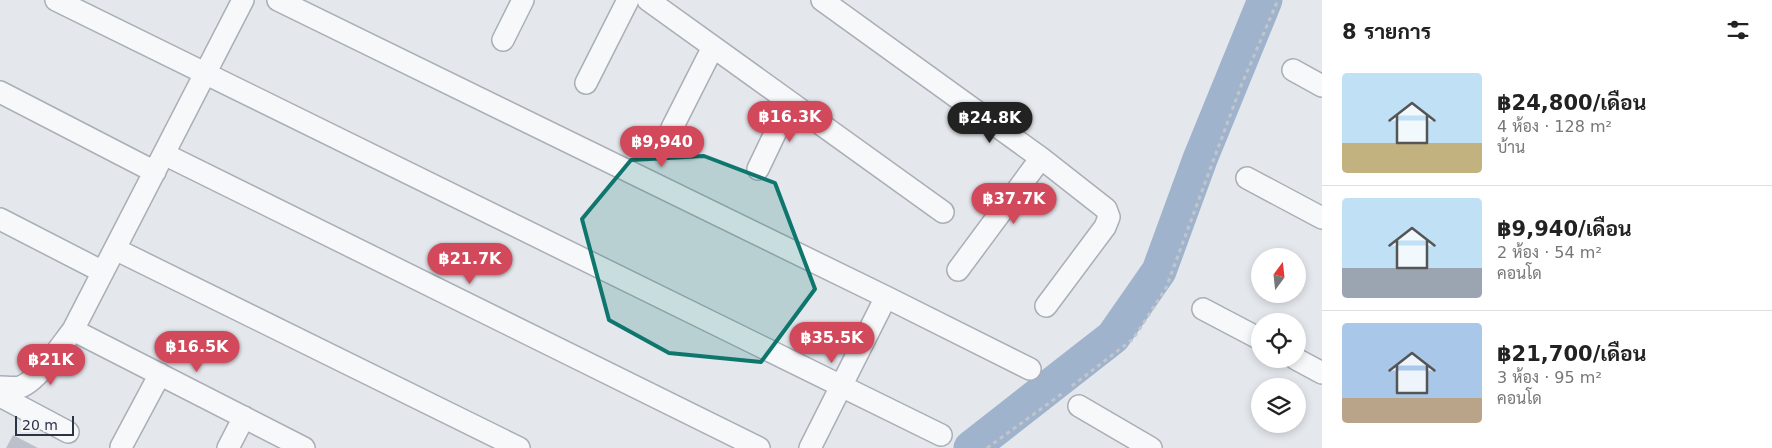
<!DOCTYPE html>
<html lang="th">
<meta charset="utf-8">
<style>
:root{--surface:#fff;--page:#f2f2f2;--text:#222;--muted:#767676;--line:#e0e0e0;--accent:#d1495b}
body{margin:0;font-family:"DejaVu Sans",Sarabun,sans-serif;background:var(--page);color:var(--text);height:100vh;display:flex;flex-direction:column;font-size:19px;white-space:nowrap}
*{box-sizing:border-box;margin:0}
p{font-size:16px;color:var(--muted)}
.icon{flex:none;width:28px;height:28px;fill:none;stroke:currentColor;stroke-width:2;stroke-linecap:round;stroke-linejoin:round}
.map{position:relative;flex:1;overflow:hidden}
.panel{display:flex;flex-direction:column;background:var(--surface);width:450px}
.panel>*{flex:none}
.needle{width:32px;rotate:15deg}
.buttons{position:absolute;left:1251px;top:248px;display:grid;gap:10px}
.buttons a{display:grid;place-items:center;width:55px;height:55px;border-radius:50%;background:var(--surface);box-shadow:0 2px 8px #0003;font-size:25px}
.scale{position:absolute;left:15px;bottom:12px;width:59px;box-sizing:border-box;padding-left:5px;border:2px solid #2b3445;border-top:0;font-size:14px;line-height:18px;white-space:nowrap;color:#2b3445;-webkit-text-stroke:4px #f4f6f9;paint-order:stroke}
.price{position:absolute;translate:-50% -42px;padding:0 11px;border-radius:18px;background:var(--accent);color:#fff;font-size:16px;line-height:32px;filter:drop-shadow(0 1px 2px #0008)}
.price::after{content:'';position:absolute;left:50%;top:30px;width:15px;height:11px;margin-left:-8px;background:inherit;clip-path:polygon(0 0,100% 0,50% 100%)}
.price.active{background:#222;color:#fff}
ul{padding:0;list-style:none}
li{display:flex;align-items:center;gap:15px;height:125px;padding:0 20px}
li+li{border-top:1px solid var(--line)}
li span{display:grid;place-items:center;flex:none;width:140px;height:100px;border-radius:5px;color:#555}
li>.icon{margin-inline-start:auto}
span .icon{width:60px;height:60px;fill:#fffc;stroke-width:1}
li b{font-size:21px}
h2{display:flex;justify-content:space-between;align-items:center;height:60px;padding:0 20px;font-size:21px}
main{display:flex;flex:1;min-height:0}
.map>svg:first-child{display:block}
</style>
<main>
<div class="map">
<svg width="1322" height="448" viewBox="0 0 1322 448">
<rect width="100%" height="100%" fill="#e4e7ec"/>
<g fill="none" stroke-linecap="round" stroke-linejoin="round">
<path stroke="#9fb4cc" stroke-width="35" d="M 971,448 L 1113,337 L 1159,271 L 1200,159 L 1265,0"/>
</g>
<path fill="#bbc0ca" d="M 13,435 L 38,448 L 6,448 Z"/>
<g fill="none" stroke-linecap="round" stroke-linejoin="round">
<g stroke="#a9aeb7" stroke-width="24">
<path id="minor" d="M 56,0 L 941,435
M 278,0 L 886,297 L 1030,369
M 648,0 L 943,212
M 822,0 L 1041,158 L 1106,209 L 1109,217 L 1105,227 L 1046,306
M 503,40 L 523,0
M 1293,70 L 1322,86
M 586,83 L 628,0
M 0,92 L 155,172
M 672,128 L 713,47
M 164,154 L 759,448
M 758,169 L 790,102
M 1247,178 L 1322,218
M 0,219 L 103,272
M 115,249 L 519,448
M 958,270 L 1041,158
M 1203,309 L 1260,339
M 73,330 L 304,448
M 1296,359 L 1322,373
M 0,387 C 6,387 14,388 20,387 C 37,382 62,344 73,330 L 243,0
M 0,393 L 4,398 L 68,432
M 1079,406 L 1151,448
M 121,447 L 160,374
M 228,448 L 244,417
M 810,448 L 886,297"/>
</g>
<path stroke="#c2c5cb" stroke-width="3" stroke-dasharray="4 4" stroke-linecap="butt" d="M 1072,386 L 1133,339 L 1166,288 L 1241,86 L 1278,0
M 987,448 L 1063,393"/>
<use href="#minor" stroke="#f7f8fa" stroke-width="21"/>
</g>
<path fill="#0f766e" fill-opacity="0.2" stroke="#0f766e" stroke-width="4" stroke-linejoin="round" d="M 704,156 L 775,183 L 815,289 L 761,362 L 669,353 L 609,320 L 582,219 L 631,160 Z"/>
</svg>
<div class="buttons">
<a><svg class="needle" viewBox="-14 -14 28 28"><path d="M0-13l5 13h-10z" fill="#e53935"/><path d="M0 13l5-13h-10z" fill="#767676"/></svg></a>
<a><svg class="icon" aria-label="locate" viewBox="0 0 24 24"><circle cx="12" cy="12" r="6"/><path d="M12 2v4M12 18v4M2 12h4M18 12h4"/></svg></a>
<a><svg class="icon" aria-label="layers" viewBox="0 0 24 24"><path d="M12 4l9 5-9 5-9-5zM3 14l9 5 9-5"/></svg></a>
</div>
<div class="scale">20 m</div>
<b class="price" style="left:790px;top:143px">฿16.3K</b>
<b class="price active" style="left:990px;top:144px">฿24.8K</b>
<b class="price" style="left:662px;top:168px">฿9,940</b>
<b class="price" style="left:1014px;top:225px">฿37.7K</b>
<b class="price" style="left:470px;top:285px">฿21.7K</b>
<b class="price" style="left:832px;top:364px">฿35.5K</b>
<b class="price" style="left:197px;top:373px">฿16.5K</b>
<b class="price" style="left:51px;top:386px">฿21K</b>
</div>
<section class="panel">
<h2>8 รายการ<svg class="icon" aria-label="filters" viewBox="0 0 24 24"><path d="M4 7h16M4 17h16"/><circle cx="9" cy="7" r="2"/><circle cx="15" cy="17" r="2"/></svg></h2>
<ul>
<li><span style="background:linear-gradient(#bfe0f5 70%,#c2b280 0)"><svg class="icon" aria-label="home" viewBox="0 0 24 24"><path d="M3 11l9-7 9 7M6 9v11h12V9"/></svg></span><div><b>฿24,800/เดือน</b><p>4 ห้อง · 128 m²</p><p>บ้าน</p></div></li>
<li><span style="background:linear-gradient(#bfe0f5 70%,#9aa5b1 0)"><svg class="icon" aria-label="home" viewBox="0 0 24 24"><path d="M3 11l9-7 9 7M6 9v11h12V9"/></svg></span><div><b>฿9,940/เดือน</b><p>2 ห้อง · 54 m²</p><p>คอนโด</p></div></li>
<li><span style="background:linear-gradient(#a9c7e8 75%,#b9a48a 0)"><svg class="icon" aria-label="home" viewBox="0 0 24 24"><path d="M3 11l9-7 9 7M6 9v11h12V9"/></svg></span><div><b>฿21,700/เดือน</b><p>3 ห้อง · 95 m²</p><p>คอนโด</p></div></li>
</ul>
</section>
</main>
